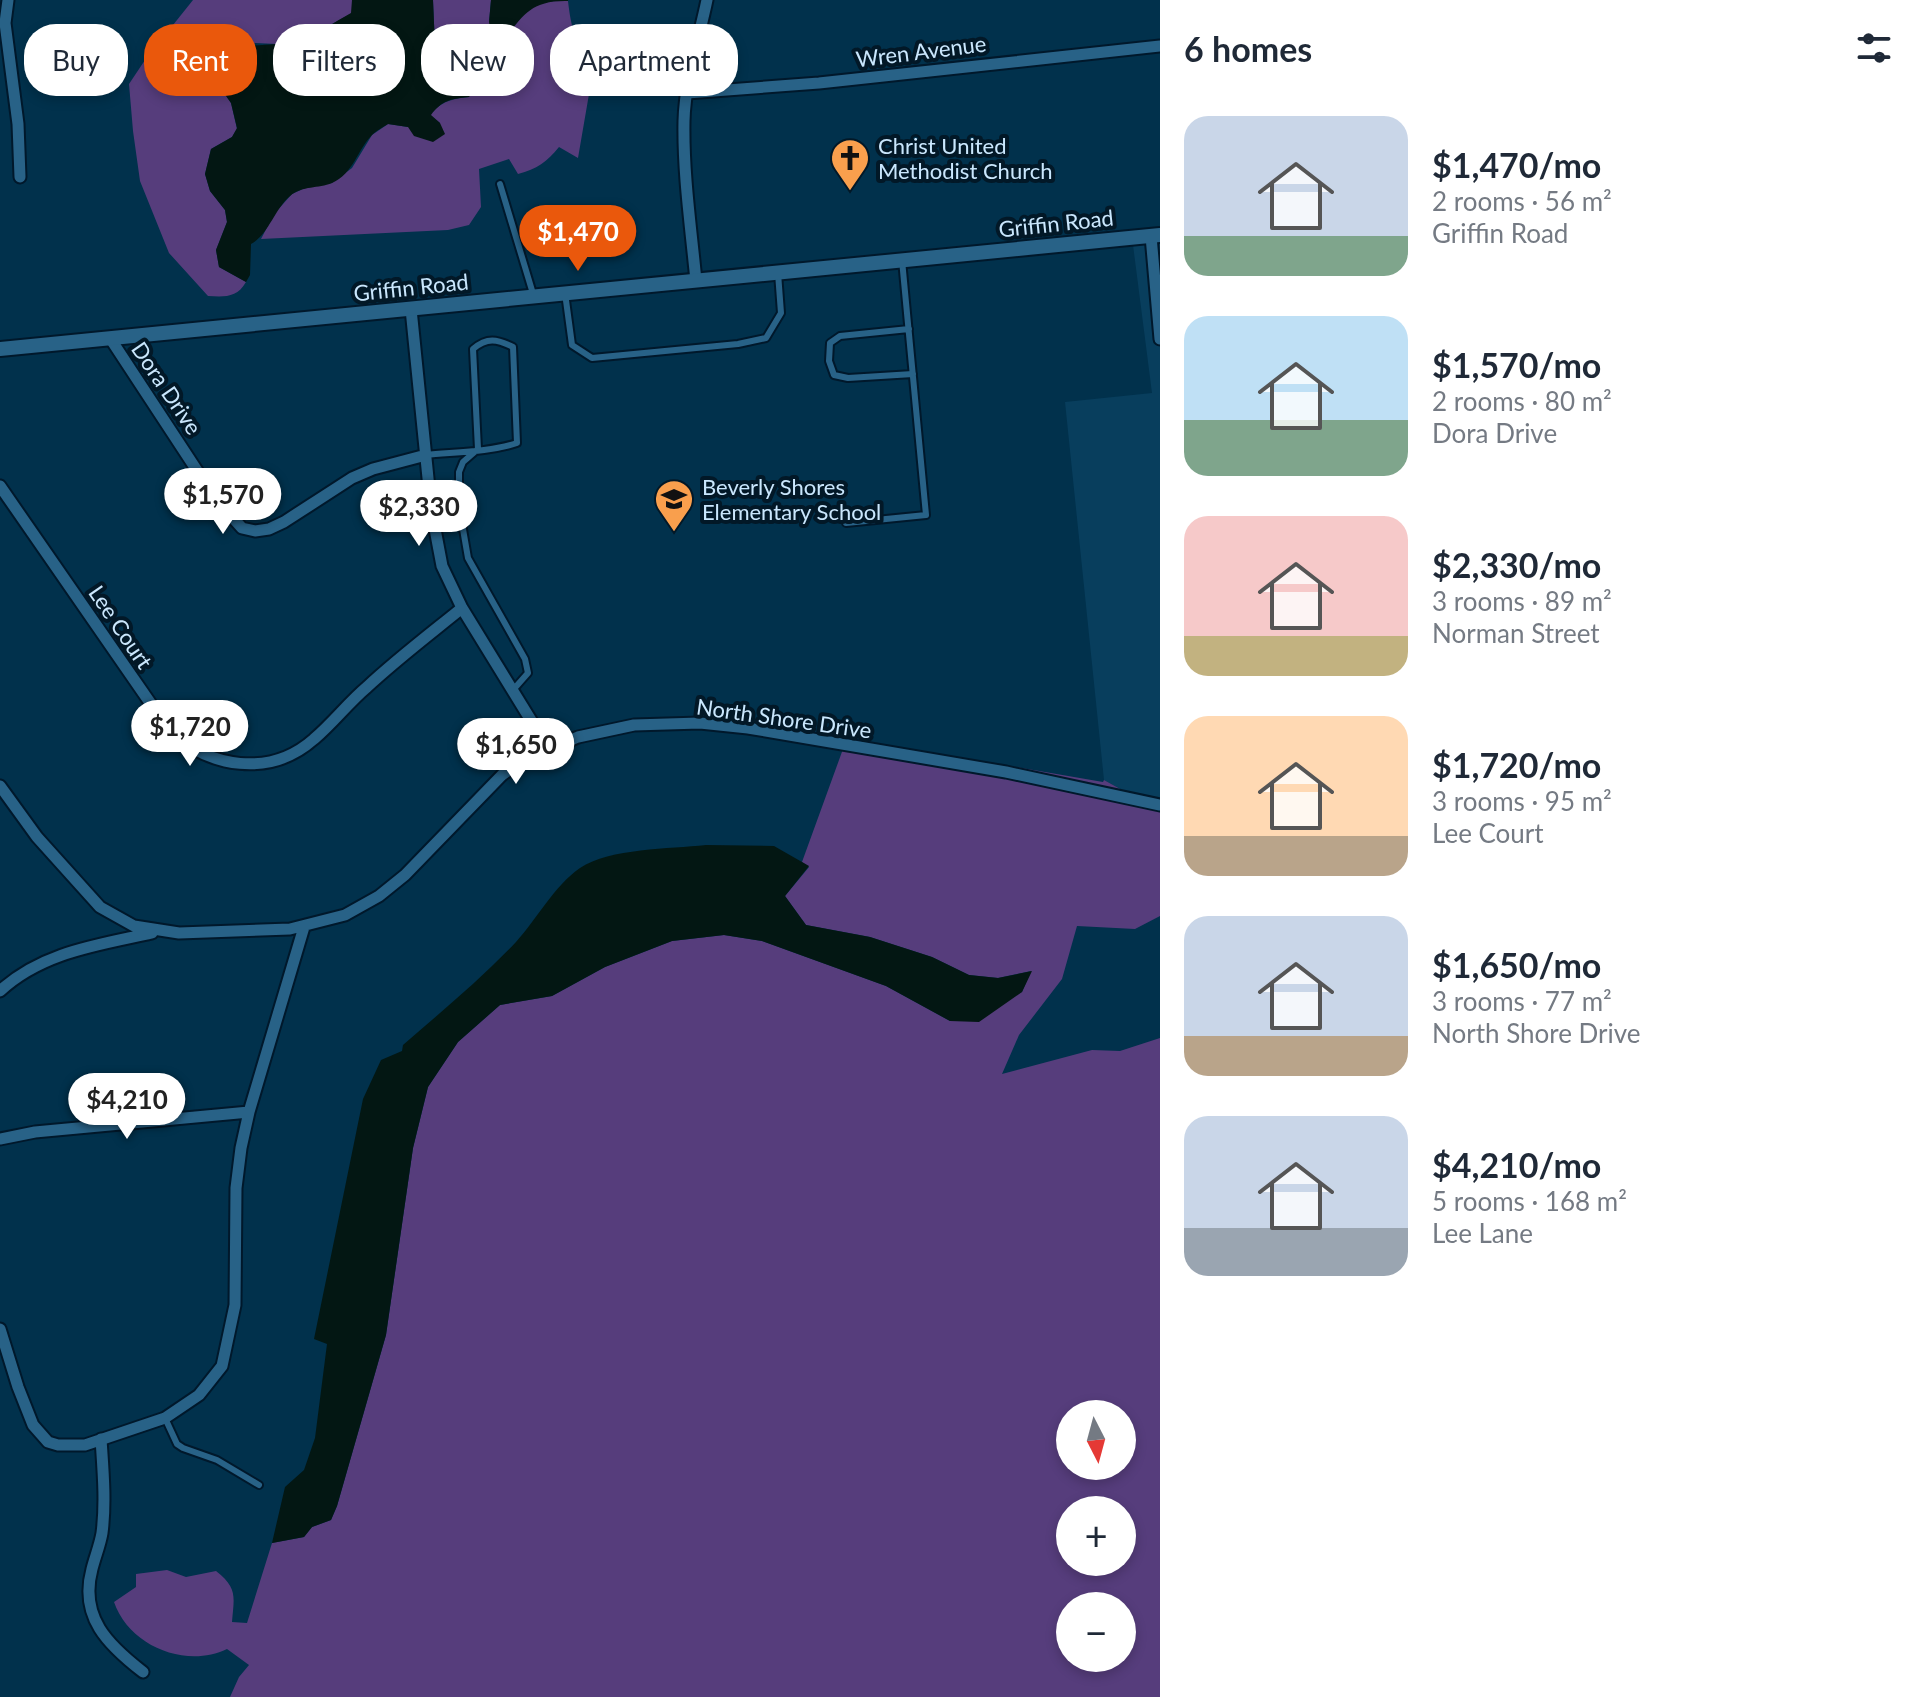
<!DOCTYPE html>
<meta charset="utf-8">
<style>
:root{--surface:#fff;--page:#f2f2f3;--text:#1f2937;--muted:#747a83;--accent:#ea580c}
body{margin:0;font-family:Lato,sans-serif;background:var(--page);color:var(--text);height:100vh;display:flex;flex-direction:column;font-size:30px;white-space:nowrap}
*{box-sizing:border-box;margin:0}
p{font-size:26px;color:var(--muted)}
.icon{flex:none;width:44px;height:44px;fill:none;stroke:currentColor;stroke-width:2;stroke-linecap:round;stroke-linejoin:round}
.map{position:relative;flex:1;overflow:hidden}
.panel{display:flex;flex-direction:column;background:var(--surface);width:760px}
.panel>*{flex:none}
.guide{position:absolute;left:24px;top:24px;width:760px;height:72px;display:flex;gap:16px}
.needle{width:52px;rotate:174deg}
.fabs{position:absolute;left:1056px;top:1400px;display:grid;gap:16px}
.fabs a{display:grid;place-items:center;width:80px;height:80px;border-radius:50%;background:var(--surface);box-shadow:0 4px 12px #0003;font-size:40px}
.price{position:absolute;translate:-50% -68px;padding:0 18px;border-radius:28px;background:#fff;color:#222;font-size:26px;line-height:52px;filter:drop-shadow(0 2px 4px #0008)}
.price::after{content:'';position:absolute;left:50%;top:48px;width:24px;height:18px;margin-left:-12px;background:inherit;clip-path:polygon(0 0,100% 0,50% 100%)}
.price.on{background:var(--accent);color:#fff}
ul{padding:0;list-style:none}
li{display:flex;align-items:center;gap:24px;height:200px;padding:0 24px}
li span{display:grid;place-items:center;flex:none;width:224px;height:160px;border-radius:24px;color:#555}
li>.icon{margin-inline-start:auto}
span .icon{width:96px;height:96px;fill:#fffc;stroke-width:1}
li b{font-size:34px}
h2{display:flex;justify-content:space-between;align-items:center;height:96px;padding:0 24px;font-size:34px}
.tag{padding:0 28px;border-radius:32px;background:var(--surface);box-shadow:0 4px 12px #0003;font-size:28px;line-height:72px}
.tag.on{background:var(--accent);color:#fff}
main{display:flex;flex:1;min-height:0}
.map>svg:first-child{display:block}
</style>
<main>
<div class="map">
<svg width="1160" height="1697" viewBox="0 0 1160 1697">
<rect width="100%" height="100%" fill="#01314c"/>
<path fill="#083e5d" d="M 1160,243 L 1160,811 L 1104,780 L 1065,402 L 1152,393 L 1133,245 Z"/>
<path fill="#563d7c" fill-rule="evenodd" d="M 193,0 L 352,0 L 352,13 L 314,34 L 277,44 L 255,43 L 210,73 L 231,103 L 237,129 L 232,137 L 211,149 L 205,174 L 210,191 L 225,210 L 227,222 L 216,250 L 219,267 L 246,282 C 237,298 224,297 208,296 L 169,253 L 140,181 L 133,131 L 129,84 L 145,60 Z
M 433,0 L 491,0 L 489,22 L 518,21 C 531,4 547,0 568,1 C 571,26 575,47 594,65 L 578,158 L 559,147 C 547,162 537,169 518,174 L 509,159 L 479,169 L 481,207 L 469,225 L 448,230 L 261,239 L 274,214 L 292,194 L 305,188 L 332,183 L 352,168 L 372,135 L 388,124 L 408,127 L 440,123 L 430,115 C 442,101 451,99 469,97 L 463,66 L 446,62 L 435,46 Z
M 847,738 L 1103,782 L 1104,780 L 1160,811 L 1160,916 L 1135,929 L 1077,926 L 1062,979 L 1019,1035 L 1002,1074 L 1092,1050 L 1120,1051 L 1160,1038 L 1160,1697 L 230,1697 L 239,1677 L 249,1665 L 227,1649 C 186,1669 129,1646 114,1602 L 136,1587 L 136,1574 L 167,1570 L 186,1577 L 216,1571 C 238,1588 234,1597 232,1622 L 247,1623 L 272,1543 L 304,1537 L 312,1527 L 331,1520 L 337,1506 L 386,1335 L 413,1148 L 428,1087 L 458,1042 L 500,1005 L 552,996 L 605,967 L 672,941 L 724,935 L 762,941 L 886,986 L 950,1021 L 1022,992 L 1031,971 L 998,978 L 969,975 L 932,957 L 870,937 L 806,925 L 785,896 L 809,867 L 802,862 ZM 1070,1414 L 1122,1414 L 1122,1466 L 1070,1466 ZM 1070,1510 L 1122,1510 L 1122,1562 L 1070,1562 ZM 1070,1606 L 1122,1606 L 1122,1658 L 1070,1658 Z"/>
<path fill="#031713" d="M 352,0 L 433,0 L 435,46 L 446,62 L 463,66 L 474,73 L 477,87 L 469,97 C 451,99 442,100 431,115 L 440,123 L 445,134 L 433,142 L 414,136 L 408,127 L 388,124 C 383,127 376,131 372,135 C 357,150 354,173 332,183 C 318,189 303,185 290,196 C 274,210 269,234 251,244 L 250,275 L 246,282 L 219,267 L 216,250 L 227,222 L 225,210 L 210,191 L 205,174 L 211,149 L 232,137 L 237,128 L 231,103 L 210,73 L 214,51 C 236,45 254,46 276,44 C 304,43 328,26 351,13 Z
M 491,0 L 568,0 L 568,1 C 528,0 522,18 500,45 L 492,40 L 489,22 Z
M 706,845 L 774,846 L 809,866 L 785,896 L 806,925 L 870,937 L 932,957 L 969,975 L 998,978 L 1032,971 L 1022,992 L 979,1022 L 950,1021 L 886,986 L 762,941 L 724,935 L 672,941 L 605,967 L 552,996 L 500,1005 L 458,1042 L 428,1087 L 413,1148 L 386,1335 L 337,1506 L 331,1520 L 312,1527 L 304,1537 L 272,1543 L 285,1487 L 304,1470 L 315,1438 L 327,1344 L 314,1339 L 363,1099 L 381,1060 L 402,1051 L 403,1045 C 441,1012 481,979 516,942 C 537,919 554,886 580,868 C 610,848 670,849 706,845 Z"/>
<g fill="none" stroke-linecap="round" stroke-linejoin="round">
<g stroke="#00182b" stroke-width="10">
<path id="service" d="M 500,184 L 534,297
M 565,293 L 572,345 L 592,358 L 738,344 L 766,338 L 781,313 L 778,273
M 909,329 L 840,336 L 830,343 L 829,361 L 834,375 L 848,378 L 913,374
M 426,455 C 456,452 489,452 517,443 L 513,347 C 497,339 487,337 473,349 L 478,449 L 463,462 L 459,472 L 459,506 L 468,558 L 525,659 L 528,673 L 513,690
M 846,523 L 926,515 L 902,260
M 165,1418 L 177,1444 L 183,1448 L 217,1460 L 259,1485"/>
</g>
<g stroke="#00182b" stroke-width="15">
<path id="minor" d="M 8,0 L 5,23 L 18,124 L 20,177
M 687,93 L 819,83 L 1160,46
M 1151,236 L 1160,339
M 696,281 C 691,228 683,174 684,121 C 685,80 699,39 707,0
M 411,309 L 431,508 L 442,566 L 462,608 L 548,748
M 110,338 L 215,498 L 242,528 L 255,531 L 269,529 L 284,522 L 352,478 L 373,469 L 426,455
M 0,486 L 169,730 C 209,768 270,778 314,739 C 333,723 348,703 367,687 C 397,659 430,634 462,608
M 0,786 L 37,837 L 100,907 L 134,926 L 179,933 L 290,929 L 345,915 L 379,896 L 405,875 L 502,775 L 521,761 L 578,737 L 634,725 L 700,723 L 748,728 L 1006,772 L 1160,805
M 0,991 C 42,952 98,945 152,933
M 0,1139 L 35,1132 L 249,1112
M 0,1329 L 18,1387 L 33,1425 L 48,1442 L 58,1445 L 85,1445 L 165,1418 L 199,1395 L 222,1366 L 235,1305 L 236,1188 L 241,1148 L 249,1112 L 304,927
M 101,1439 C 103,1470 106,1502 102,1533 C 100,1545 95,1557 92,1569 C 79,1617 108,1645 143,1672"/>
</g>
<g stroke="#00182b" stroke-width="18">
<path id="tertiary" d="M 0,349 L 1160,235"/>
</g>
<use href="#service" stroke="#286287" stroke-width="6"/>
<use href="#minor" stroke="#286287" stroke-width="11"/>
<use href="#tertiary" stroke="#286287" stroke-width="14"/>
</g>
<defs>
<g id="church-pin" transform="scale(2)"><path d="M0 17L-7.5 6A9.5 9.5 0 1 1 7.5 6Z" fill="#f99f4d" stroke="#021827"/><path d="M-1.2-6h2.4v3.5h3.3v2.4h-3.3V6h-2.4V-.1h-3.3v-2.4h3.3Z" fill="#111"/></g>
<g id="school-pin" transform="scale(2)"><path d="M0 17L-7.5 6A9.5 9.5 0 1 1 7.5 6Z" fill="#f99f4d" stroke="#021827"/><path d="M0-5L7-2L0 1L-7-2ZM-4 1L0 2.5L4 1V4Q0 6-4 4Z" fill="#111"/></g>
</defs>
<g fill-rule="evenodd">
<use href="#church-pin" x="850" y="158"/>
<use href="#school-pin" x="674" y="499"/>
</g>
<g text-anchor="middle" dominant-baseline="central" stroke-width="8" stroke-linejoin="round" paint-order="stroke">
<g font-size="22" fill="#cae7fd" stroke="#021827">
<text transform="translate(921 51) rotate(-7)">Wren Avenue</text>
<text transform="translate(1056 223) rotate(-6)">Griffin Road</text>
<text transform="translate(411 287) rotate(-6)">Griffin Road</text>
<text transform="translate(167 388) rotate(56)">Dora Drive</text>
<text transform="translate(121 627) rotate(56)">Lee Court</text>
<text transform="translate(784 718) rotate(8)">North Shore Drive</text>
</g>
<g font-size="22" fill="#cae7fd" stroke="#021827" text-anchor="start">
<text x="878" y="145">Christ United<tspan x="878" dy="25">Methodist Church</tspan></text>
<text x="702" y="486">Beverly Shores<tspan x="702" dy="25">Elementary School</tspan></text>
</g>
</g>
</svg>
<div class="fabs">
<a><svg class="needle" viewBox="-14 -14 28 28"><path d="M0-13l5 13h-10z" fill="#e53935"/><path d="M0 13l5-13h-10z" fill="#747a83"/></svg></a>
<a>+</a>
<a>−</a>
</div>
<b class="price on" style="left:578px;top:273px">$1,470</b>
<b class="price" style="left:223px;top:536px">$1,570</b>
<b class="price" style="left:419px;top:548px">$2,330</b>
<b class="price" style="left:190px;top:768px">$1,720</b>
<b class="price" style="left:516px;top:786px">$1,650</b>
<b class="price" style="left:127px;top:1141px">$4,210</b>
<div class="guide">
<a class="tag">Buy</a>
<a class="tag on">Rent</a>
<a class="tag">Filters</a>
<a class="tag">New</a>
<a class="tag">Apartment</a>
</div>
</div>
<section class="panel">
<h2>6 homes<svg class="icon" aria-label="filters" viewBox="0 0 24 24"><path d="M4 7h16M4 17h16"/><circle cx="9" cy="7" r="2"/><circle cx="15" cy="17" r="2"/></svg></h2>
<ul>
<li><span style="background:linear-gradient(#c9d6e8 75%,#7fa58c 0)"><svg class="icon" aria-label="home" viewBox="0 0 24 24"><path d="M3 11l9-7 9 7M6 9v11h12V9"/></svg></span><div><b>$1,470/mo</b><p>2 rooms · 56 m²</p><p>Griffin Road</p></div></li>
<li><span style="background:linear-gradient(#bfe0f5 65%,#7fa58c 0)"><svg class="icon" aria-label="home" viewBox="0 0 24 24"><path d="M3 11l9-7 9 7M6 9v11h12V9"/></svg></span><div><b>$1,570/mo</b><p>2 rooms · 80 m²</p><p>Dora Drive</p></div></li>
<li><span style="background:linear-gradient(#f6c9c9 75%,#c2b280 0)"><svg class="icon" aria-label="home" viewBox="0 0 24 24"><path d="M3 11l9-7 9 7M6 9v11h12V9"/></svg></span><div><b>$2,330/mo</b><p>3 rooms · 89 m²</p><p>Norman Street</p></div></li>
<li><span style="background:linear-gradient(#ffd9b3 75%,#b9a48a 0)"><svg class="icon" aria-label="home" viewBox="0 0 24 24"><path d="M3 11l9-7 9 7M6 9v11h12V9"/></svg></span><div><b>$1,720/mo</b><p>3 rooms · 95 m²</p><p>Lee Court</p></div></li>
<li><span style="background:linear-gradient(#c9d6e8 75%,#b9a48a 0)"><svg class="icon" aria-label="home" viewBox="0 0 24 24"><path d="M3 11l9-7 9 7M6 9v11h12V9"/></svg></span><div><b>$1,650/mo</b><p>3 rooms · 77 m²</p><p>North Shore Drive</p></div></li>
<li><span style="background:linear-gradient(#c9d6e8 70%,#9aa5b1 0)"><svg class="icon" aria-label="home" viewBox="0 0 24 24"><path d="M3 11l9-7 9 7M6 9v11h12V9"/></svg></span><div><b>$4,210/mo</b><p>5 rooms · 168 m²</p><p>Lee Lane</p></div></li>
</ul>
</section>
</main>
